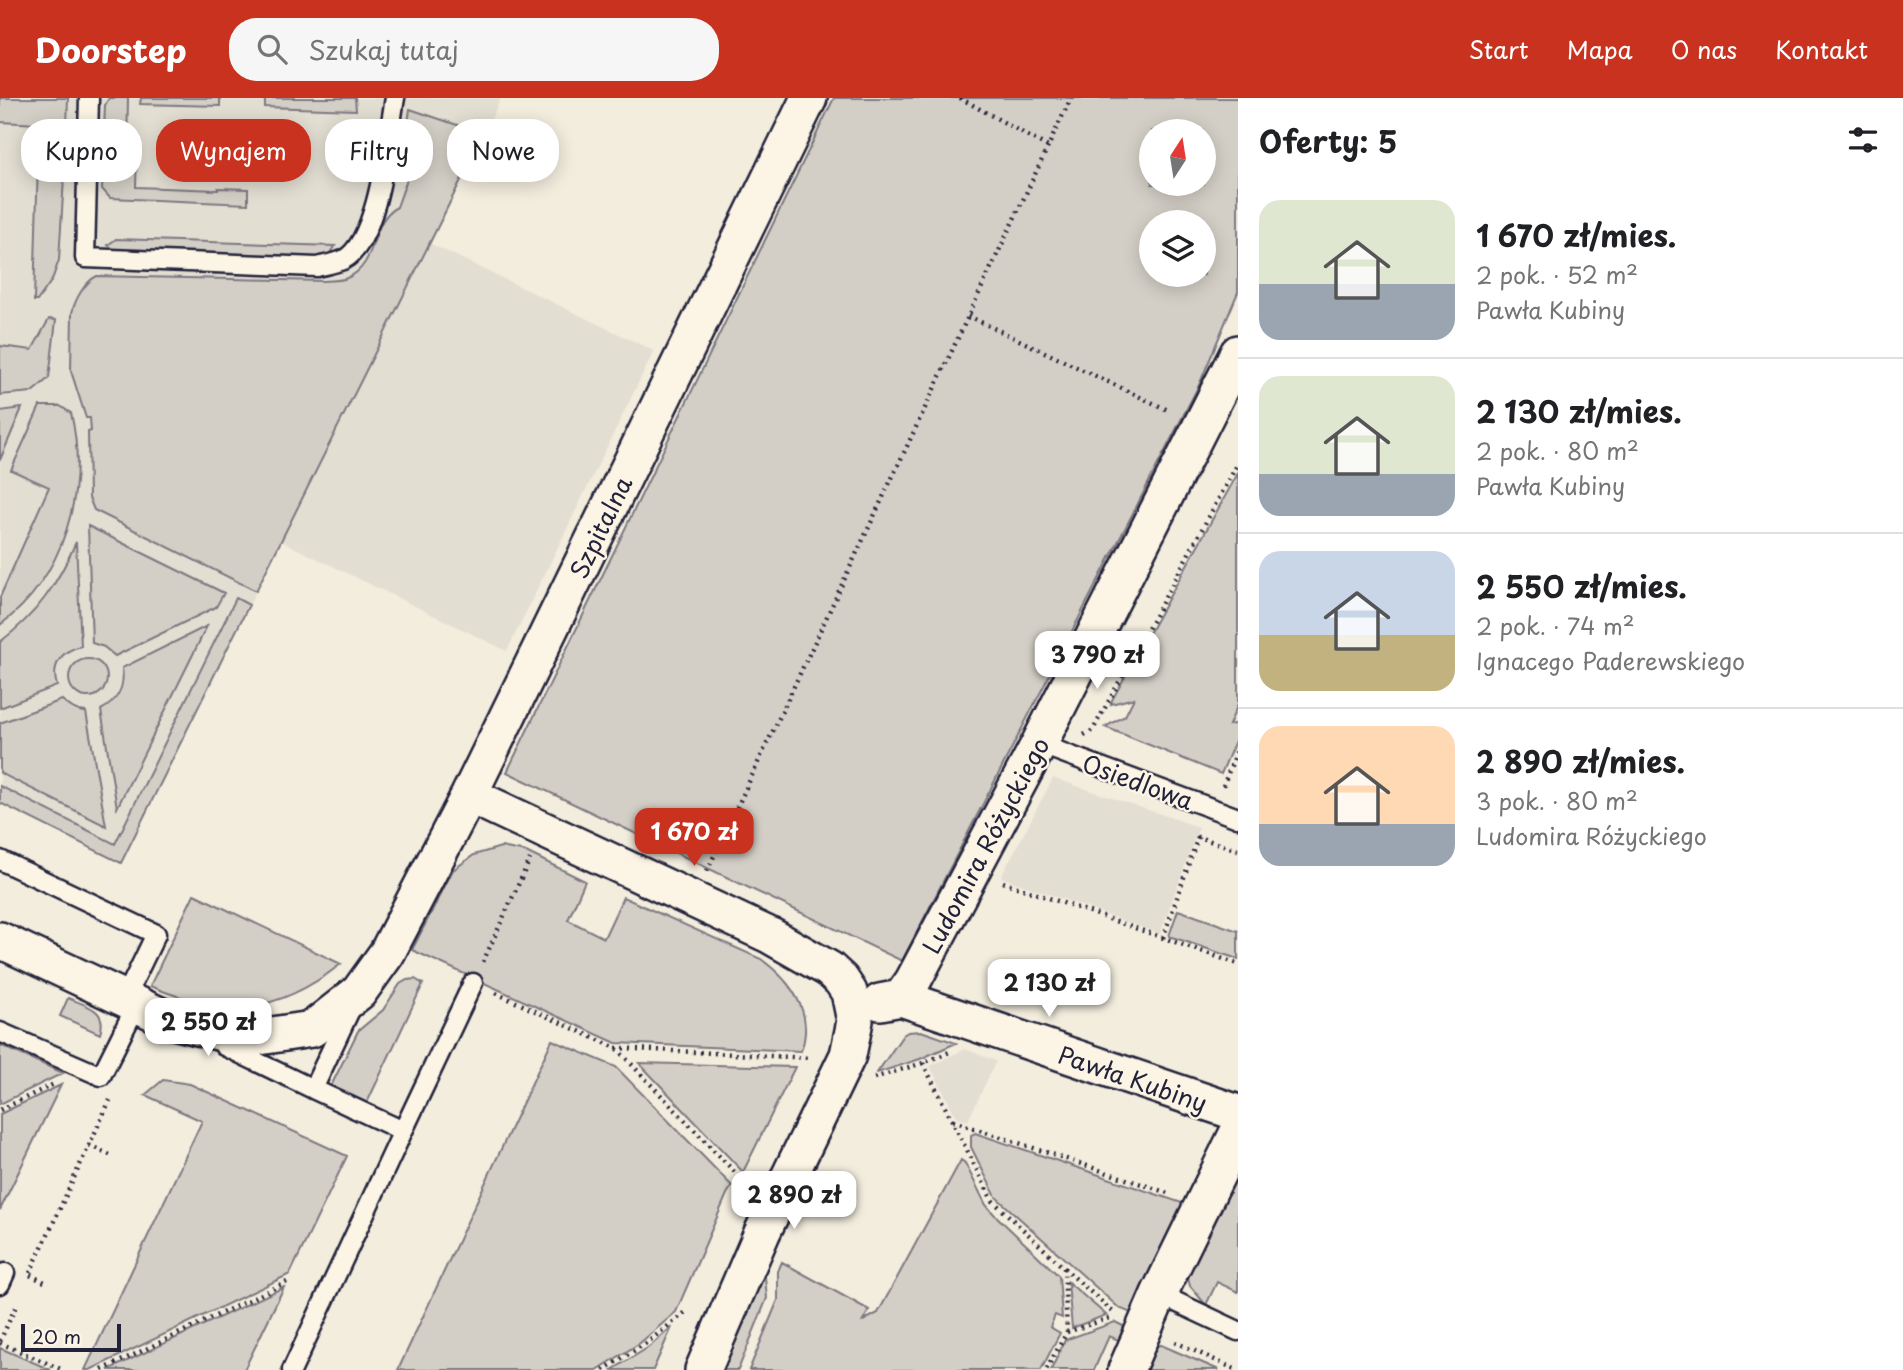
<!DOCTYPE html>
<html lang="pl">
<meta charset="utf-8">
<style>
:root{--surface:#fff;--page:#f6f6f6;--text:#202124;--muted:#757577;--line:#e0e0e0;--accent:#c8321e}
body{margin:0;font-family:"Playpen Sans",sans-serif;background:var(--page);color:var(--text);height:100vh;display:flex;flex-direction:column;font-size:26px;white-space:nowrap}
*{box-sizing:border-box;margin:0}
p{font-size:23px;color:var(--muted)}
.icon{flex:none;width:38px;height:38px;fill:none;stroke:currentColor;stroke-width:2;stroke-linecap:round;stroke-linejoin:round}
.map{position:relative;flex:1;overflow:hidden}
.panel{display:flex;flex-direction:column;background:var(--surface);width:665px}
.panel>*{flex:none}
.banner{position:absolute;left:21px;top:21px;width:665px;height:63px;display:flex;gap:14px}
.needle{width:46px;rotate:12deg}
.buttons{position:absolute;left:1139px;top:21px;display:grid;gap:14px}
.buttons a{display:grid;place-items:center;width:77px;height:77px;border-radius:50%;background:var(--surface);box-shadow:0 4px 18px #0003;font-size:35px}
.scale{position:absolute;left:21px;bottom:18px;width:100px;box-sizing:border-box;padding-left:7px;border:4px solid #22223b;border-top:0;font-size:19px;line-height:24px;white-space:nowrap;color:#22223b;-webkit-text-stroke:5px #fcf5e5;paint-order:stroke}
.price{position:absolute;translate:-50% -60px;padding:0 16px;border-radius:14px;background:#fff;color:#222;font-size:23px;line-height:46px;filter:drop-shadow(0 2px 4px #0008)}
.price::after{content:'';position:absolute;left:50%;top:42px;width:21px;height:16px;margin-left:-10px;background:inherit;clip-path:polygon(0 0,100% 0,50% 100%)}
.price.active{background:var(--accent);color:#fff}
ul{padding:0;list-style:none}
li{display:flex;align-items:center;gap:21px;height:175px;padding:0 21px}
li+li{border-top:2px solid var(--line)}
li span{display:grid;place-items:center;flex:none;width:196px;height:140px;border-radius:21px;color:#555}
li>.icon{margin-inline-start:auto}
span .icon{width:84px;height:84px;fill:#fffc;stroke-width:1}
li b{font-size:30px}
h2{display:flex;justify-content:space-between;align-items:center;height:84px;padding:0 21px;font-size:30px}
.pill{padding:0 24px;border-radius:28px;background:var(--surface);box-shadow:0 4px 18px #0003;font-size:24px;line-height:63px}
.pill.active{background:var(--accent);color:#fff}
header{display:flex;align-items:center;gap:42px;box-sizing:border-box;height:98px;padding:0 35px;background:var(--accent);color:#fff}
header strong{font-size:33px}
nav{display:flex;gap:38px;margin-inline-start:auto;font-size:24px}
.search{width:490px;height:63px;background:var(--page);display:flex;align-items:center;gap:18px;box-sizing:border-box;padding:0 24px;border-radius:28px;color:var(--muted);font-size:26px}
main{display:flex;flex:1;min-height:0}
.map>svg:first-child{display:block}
</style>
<header>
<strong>Doorstep</strong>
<div class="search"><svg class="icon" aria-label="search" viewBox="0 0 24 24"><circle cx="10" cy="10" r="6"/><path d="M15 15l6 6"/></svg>Szukaj tutaj</div>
<nav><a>Start</a><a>Mapa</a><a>O nas</a><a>Kontakt</a></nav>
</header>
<main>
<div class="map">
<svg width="1238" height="1272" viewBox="0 0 1238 1272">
<rect width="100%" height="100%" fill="#f3edde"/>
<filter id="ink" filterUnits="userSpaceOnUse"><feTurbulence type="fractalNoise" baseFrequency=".0143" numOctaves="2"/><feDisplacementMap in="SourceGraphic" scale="14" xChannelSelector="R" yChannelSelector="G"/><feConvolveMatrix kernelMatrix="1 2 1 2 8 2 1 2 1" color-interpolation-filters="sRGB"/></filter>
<g filter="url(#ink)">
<path fill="#e3ded2" d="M 0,0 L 501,0 L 431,146 L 654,253 L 507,553 L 281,443 L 121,765 L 0,705 Z
M 1053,680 L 1199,729 L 1160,836 L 1001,779 Z
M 965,951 L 996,963 L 968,1023 L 957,1020 L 930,968 Z"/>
<path fill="#d4cfc6" stroke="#7b7880" stroke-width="2" fill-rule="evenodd" d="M 0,0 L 68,0 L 67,29 L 48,30 L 48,46 L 66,47 L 59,162 L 52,182 L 37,203 L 34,203 L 39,26 L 0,24 Z
M 109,0 L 128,0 L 127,54 L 137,55 L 136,89 L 218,92 L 218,90 L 248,91 L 248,106 L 110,100 L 102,91 L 105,7 Z
M 141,0 L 220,0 L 220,8 L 140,6 Z
M 265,0 L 355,0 L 356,12 L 265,9 Z
M 834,0 L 1238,0 L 1238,194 L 1200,285 L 902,863 L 507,674 ZM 1152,33 L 1204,33 L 1204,86 L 1152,86 ZM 1152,124 L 1204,124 L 1204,177 L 1152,177 Z
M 410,11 L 469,31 L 471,26 L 486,32 L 256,493 L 94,412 L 89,400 L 88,334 L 91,333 L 90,320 L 86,320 L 71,273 L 72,215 C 75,201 85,184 97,178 L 324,183 C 331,182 340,183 347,180 C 379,167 369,123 397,109 L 412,67 L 405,47 Z
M 116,141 L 335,148 L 328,157 L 312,164 L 119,155 L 108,147 Z
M 49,221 L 56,222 L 49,280 L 32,294 L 0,297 L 0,248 L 32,252 Z
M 40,308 L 60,308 L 71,315 C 89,392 64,480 0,527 L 0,499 L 49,389 L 11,372 Z
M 22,310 L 0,362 L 0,313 Z
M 1238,375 L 1238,606 L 1229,627 L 1238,625 L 1238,636 L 1221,676 L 1105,629 L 1125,618 L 1134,600 L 1111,606 L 1112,602 Z
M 88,428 L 224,495 L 216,509 L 115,558 L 104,549 L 92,545 Z
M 76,444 L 81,548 C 60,553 51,568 57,588 L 0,610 L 0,544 C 38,515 57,487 76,444 Z
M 236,500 L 249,507 L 121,765 L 0,705 L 0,688 L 115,746 Z
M 207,528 L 117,710 L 101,612 C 118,603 125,588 122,570 Z
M69 580a19 19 0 1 1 38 0a19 19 0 1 1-38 0Z
M 62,602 C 69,608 76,614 86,614 L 106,728 L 0,675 L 0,625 Z
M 501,749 L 526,754 L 585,783 L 568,822 L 604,840 L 623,799 L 761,861 C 791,883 815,915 801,953 L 616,945 L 412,852 L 453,772 L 474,757 Z
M 194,796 L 341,866 C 274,918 226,919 150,888 Z
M 1178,812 L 1238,833 L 1238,861 L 1169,838 Z
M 415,881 L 423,886 L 367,1005 L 331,988 L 358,933 L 383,912 L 400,886 L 407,882 Z
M 68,900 C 87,908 108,911 100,936 L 60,918 Z
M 921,933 L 956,945 L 920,961 L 877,975 L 903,937 L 908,934 Z
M 552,942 L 616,969 L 732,1088 L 727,1096 L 676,1214 L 640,1245 L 597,1272 L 398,1272 Z
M 0,947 L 63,975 L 0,1006 Z
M 639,965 L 795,969 L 743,1074 Z
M 163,982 L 190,986 L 347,1058 L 290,1176 L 90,1272 L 85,1272 L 202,1023 L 145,997 Z
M 61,987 L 0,1112 L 0,1016 Z
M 975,1035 L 1185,1106 L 1136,1217 L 1119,1210 L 996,1099 L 971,1049 L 971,1037 Z
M 961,1062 L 965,1065 L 986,1107 L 994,1116 L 1059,1178 L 1062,1220 L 1055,1217 L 1050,1229 L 1060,1235 L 1041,1272 L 749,1272 L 778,1202 L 778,1173 L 782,1164 L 869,1212 L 863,1223 L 878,1215 Z
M 1238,1062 L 1238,1194 L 1217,1184 L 1206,1207 L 1190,1188 L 1187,1176 Z
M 764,1168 L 767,1200 L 738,1272 L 719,1272 Z
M 1068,1184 L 1106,1217 L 1072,1230 Z
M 284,1189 L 244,1272 L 108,1272 Z
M 1115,1224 L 1129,1231 L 1131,1247 L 1109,1238 L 1094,1272 L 1051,1272 L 1065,1242 Z
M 672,1229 L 653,1272 L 612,1272 L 649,1249 Z
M 1161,1247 L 1219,1272 L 1135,1272 L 1151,1248 Z
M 0,1250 L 51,1272 L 0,1272 Z"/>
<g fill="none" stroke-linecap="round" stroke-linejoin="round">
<g stroke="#22223b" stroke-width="23">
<path id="service" d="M 89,0 L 85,160 L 317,169 C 325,167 335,165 343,162 C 379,144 388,37 395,0
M 1039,646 L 1238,720
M 0,762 L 156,836 L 125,900
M 0,934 L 101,978 L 137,906
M 224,948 L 313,991 L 351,910
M 313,991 L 403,1033 L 473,885
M 0,1186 L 5,1175
M 1159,1196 L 1238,1233
M 292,1272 L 403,1033"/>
</g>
<g stroke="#22223b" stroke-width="40">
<path id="minor" d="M 469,697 L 771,838 L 829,871 L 841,882 L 849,894 L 855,923 L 848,957 L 762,1135 L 703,1272
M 0,842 L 170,922 L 246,941 L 312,931 L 359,894 L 387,855 L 469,697 L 809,0
M 901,900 L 913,883 L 1039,646 L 1238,255
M 880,904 L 901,900 L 1238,1015
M 1126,1272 L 1159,1196 L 1238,1034"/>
</g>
<path stroke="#22223b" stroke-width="4.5" stroke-dasharray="2 5" stroke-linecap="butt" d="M 960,0 L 1048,49
M 968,218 L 1170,313
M 1084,637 L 1093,632 L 1238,365
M 1223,688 L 1238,650
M 707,773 L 1071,0
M 1003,784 L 1238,866
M 1163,840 L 1198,739 L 1238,752
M 483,864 L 530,761
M 496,895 L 616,950 L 745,1085
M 616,950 L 810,960
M 923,965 L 992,1102 L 1064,1170 L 1067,1234 L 1046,1272
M 874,980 L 923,965 L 952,953
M 0,1012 L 56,985
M 953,1023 L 1171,1096
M 89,1047 L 110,1057
M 1064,1170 L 1114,1215
M 30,1175 L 110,1002
M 30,1177 L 49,1186
M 1067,1234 L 1113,1219
M 0,1243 L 17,1206
M 1175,1244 L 1237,1272
M 0,1245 L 63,1272
M 102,1272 L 287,1184
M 603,1272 L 645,1246 L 686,1214"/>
<use href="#service" stroke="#fcf5e5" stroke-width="18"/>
<use href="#minor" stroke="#fcf5e5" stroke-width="35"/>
</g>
</g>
<g text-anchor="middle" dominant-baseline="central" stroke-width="5" stroke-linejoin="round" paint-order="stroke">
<g font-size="24" fill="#22223b" stroke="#fcf5e5">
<text transform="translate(600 429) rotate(-64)">Szpitalna</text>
<text transform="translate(1138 683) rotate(20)">Osiedlowa</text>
<text transform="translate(985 747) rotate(-62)">Ludomira Różyckiego</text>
<text transform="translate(1133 980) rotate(19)">Pawła Kubiny</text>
</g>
</g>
</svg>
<div class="buttons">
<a><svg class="needle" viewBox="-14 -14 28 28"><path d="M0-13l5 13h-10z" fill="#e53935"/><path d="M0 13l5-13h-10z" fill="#757577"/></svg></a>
<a><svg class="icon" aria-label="layers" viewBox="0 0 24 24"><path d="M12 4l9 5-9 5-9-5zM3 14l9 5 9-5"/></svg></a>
</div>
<div class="scale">20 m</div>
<b class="price" style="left:1097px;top:593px">3 790 zł</b>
<b class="price active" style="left:694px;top:770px">1 670 zł</b>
<b class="price" style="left:1049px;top:921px">2 130 zł</b>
<b class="price" style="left:208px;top:960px">2 550 zł</b>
<b class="price" style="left:794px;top:1133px">2 890 zł</b>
<div class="banner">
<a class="pill">Kupno</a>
<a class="pill active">Wynajem</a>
<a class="pill">Filtry</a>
<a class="pill">Nowe</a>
</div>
</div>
<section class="panel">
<h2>Oferty: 5<svg class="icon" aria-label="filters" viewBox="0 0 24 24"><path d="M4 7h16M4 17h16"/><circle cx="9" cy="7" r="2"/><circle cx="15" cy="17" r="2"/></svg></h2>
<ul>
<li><span style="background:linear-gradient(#dfe7d0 60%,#9aa5b1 0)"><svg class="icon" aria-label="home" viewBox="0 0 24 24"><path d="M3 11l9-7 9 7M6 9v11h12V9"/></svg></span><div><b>1 670 zł/mies.</b><p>2 pok. · 52 m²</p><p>Pawła Kubiny</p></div></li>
<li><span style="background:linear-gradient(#dfe7d0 70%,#9aa5b1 0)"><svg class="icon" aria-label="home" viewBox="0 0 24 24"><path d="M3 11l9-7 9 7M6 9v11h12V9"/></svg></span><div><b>2 130 zł/mies.</b><p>2 pok. · 80 m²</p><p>Pawła Kubiny</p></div></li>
<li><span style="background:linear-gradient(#c9d6e8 60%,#c2b280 0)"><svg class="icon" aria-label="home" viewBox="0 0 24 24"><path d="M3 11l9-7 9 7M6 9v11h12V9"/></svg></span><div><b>2 550 zł/mies.</b><p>2 pok. · 74 m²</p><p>Ignacego Paderewskiego</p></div></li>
<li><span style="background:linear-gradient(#ffd9b3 70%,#9aa5b1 0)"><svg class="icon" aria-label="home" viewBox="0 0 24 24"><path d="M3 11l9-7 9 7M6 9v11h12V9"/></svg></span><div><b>2 890 zł/mies.</b><p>3 pok. · 80 m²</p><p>Ludomira Różyckiego</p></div></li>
</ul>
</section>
</main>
